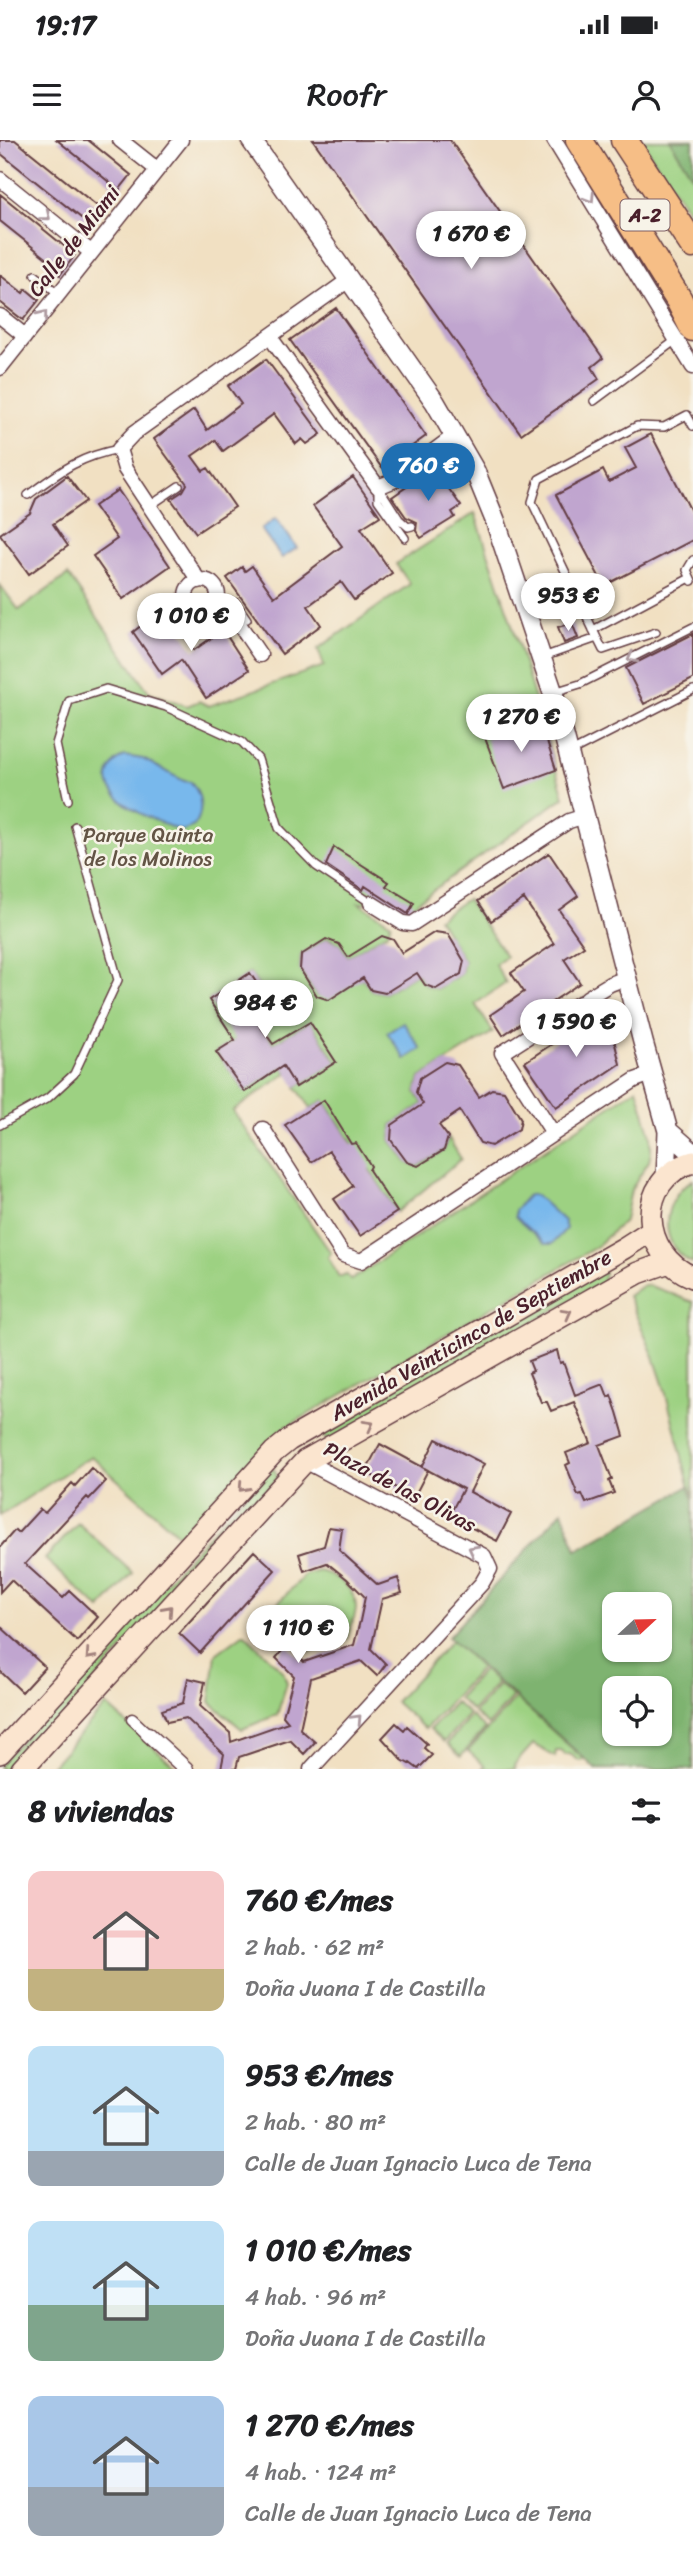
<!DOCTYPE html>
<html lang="es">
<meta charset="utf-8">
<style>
:root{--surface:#fff;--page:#f6f6f6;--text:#202124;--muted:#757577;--accent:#1f6fb2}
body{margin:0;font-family:Sriracha,sans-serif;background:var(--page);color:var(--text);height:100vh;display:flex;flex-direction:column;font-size:26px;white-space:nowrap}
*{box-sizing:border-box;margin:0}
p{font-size:23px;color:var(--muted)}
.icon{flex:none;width:38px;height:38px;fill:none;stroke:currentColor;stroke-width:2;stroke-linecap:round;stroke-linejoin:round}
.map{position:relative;height:1629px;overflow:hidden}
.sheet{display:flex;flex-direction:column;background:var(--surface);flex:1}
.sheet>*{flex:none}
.needle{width:46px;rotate:68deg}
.buttons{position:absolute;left:602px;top:1452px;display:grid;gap:14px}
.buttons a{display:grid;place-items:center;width:70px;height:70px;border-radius:14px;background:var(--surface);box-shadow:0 2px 5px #0004;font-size:35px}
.price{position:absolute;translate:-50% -60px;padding:0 16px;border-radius:24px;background:#fff;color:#222;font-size:23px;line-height:46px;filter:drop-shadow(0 2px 4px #0008)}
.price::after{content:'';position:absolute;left:50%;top:42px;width:21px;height:16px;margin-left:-10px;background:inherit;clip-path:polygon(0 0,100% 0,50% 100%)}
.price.selected{background:var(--accent);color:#fff}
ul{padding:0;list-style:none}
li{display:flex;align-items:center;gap:21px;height:175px;padding:0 28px}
li span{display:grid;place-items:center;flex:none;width:196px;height:140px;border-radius:14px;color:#555}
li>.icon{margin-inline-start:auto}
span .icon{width:84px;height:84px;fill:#fffc;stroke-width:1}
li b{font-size:30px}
h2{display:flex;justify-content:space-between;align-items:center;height:84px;padding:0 28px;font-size:30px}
.status{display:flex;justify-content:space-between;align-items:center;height:49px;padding:0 35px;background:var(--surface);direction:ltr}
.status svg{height:19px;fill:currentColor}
header{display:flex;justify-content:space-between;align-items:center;height:91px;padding:0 28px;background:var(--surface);font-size:32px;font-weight:600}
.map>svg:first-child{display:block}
</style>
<div class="status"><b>19:17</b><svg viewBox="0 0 49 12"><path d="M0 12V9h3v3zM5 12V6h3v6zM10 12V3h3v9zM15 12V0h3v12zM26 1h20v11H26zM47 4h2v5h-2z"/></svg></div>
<header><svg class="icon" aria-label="menu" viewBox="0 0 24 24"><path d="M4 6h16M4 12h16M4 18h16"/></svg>Roofr<svg class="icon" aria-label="person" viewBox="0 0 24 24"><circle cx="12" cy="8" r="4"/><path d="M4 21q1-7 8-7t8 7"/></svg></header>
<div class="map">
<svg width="693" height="1629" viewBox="0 0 693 1629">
<rect width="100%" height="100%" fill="#f7f3e8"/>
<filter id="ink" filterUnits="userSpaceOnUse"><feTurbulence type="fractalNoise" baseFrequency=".0143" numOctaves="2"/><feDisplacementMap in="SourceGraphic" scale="14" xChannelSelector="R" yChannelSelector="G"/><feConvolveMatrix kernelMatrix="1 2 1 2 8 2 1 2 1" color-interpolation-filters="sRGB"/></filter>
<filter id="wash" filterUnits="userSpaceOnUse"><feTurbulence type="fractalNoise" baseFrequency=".00686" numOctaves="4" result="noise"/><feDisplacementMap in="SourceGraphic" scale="28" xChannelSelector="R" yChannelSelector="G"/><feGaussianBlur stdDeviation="1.57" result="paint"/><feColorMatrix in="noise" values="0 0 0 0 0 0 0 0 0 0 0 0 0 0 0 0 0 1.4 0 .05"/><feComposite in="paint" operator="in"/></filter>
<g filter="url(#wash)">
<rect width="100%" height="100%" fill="#f1e0c2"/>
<path fill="#9dd182" stroke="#747856" stroke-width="2" d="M 641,0 L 670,0 L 693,37 L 693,78 Z
M 475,373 L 519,506 L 564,657 L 418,761 L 408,775 L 379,763 L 359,763 L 391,783 L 388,792 L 348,817 L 339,804 L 328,798 L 301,815 L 300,829 L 317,856 L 363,838 L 371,850 L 385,853 L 417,833 L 425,845 L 436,849 L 461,834 L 464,821 L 438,778 L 467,759 L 506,816 L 495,824 L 506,843 L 475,864 L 493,892 L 420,938 L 416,952 L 423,964 L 392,985 L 391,1000 L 407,1022 L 418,1026 L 444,1010 L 448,997 L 461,1019 L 397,1072 L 324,960 L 311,968 L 296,947 L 336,921 L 310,882 L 273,904 L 259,877 L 272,867 L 250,833 L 209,860 L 259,885 L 216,912 L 245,951 L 283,926 L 287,933 L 233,971 L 331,1113 L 328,1117 L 339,1137 L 346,1134 L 351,1140 L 637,948 L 651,996 L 651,1012 L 649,1021 L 631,1050 L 625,1080 L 596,1107 L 283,1289 L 271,1300 L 181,1397 L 91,1316 L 0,1376 L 0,445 L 19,470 L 68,435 L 149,552 L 187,566 L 199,561 L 209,566 L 324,526 L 318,509 L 410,444 L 396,424 Z
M 693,1040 L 693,1123 C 656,1107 661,1057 693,1040 Z
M 601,1129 L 605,1133 L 603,1142 L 327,1301 L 318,1289 Z
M 643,1145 C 661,1147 676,1157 693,1162 L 693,1360 L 665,1250 L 654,1217 L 628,1156 Z
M 274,1329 L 278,1337 L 15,1629 L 0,1629 L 0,1624 L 268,1330 Z
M 78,1383 L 133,1433 L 100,1469 L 45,1419 Z
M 319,1431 C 335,1434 356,1449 356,1467 C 356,1477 349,1490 347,1499 L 309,1511 L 271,1470 L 305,1435 Z
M 244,1493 L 283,1531 L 287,1543 L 277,1575 L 242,1589 L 210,1562 L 216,1514 Z
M 452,1500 L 481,1528 L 425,1589 L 395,1562 Z
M 483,1530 L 497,1543 L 472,1571 L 458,1558 Z
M 499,1545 L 513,1557 L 488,1585 L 474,1573 Z
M 516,1558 L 585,1620 L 579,1621 L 570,1614 L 565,1615 L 560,1611 L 556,1611 L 555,1617 L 533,1604 L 514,1625 L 515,1629 L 482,1629 L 485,1626 L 468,1611 Z
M 455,1562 L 469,1574 L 444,1602 L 430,1589 Z
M 106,1565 L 178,1629 L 49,1629 Z
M 471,1576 L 485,1589 L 461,1616 L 447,1604 Z"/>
<path fill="#7eb370" stroke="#64694e" stroke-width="2" fill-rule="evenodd" d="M 670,0 L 693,0 L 693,37 Z
M 689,1346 L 693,1360 L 693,1629 L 596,1629 L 448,1497 L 562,1371 L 577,1410 ZM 614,1465 L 660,1465 L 660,1510 L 614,1510 ZM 614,1549 L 660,1549 L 660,1594 L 614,1594 Z"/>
<path fill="#78b8ec" stroke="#616c8c" stroke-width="2" d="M 276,378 L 297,408 L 282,418 L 261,389 Z
M 125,616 L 143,619 L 184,641 L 191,642 C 202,654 204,673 194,686 L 182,691 L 176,689 C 155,681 107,663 108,637 C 109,626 116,620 125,616 Z
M 403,882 L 421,909 L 405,919 L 387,892 Z
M 528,1055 L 536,1055 L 564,1081 L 566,1089 L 552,1104 L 545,1104 L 515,1077 L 515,1070 Z"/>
<g id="blocks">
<path fill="#c0a5cf" d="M 0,0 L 15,0 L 102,70 L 90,85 L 0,13 Z
M 57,0 L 88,0 L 131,35 L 119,50 Z
M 313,0 L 450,0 L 603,218 L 592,227 L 599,239 L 521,294 Z
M 0,54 L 75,115 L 60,135 L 47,125 L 50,121 L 0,81 Z
M 0,135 L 23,153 L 26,149 L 39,160 L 23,180 L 0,162 Z
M 336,168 L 426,296 L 382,328 L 290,200 Z
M 266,219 L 321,294 L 307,304 L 302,299 L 296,304 L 274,274 L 223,311 L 215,300 L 192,316 L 203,331 L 208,328 L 235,367 L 196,393 L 171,359 L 183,351 L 187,344 L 154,299 L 194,270 L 207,290 L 241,264 L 228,246 Z
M 651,294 L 693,375 L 693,400 L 604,446 L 556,355 L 603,330 L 609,342 L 636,328 L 625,308 Z
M 434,328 L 461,366 L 452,372 L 455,377 L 421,398 L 416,391 L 417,382 L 406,377 L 392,357 Z
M 67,336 L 86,361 L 53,384 L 68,406 L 29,434 L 0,394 L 30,373 L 36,359 Z
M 353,337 L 380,376 L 361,388 L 392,433 L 354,460 L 341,442 L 308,466 L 321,485 L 282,514 L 227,438 L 242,427 L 245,431 L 252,426 L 274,457 L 342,406 L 313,366 Z
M 118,350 L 170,426 L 123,459 L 93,416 L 117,399 L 94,366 Z
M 165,467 L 194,510 L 223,490 L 249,530 L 206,558 L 181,520 L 162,534 L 133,492 Z
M 572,483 L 578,498 L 564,503 L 558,487 Z
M 693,494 L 693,539 L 644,564 L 626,528 Z
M 540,580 L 556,630 L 504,649 L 485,598 Z
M 334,707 L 389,742 L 386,746 L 414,763 L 408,774 L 365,746 L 363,750 L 326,725 Z
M 549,713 L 578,756 L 559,770 L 584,806 L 564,819 L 580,843 L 503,895 L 490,875 L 524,852 L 511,833 L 554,804 L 524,759 L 491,781 L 478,761 Z
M 435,792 L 448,794 L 464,821 L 461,834 L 436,849 L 425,845 L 417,833 L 385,853 L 371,850 L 363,838 L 329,860 L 317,856 L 300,829 L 301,815 L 326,799 L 339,804 L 348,817 L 382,796 L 394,800 L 402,813 Z
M 250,833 L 273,868 L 255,879 L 273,904 L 310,882 L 336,922 L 296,947 L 283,926 L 245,952 L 216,912 L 235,900 L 209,860 Z
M 606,868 L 620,924 L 556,967 L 525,922 Z
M 445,922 L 458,925 L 479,957 L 492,949 L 504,951 L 521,979 L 519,989 L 491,1006 L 480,1003 L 460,971 L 439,985 L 448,997 L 444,1010 L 418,1026 L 407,1022 L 391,1000 L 392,985 L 423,964 L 416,952 L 420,938 Z
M 324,960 L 351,1004 L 356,1003 L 371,1026 L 369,1030 L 397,1072 L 360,1096 L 334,1059 L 353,1046 L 329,1011 L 311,1022 L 285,985 Z
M 557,1210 L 560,1223 L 563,1222 L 575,1255 L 603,1244 L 608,1257 L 611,1255 L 617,1272 L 624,1296 L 599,1305 L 612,1339 L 609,1341 L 614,1353 L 586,1363 L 582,1354 L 578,1355 L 566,1325 L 570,1323 L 566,1313 L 591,1303 L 574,1262 L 551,1271 L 547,1262 L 541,1262 L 529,1233 L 533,1231 L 529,1221 Z
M 436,1299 L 484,1324 L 470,1352 L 511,1374 L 497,1401 L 449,1376 L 463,1349 L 422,1327 Z
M 380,1304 L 428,1330 L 414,1357 L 365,1332 Z
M 91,1328 L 106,1341 L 89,1359 L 87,1357 L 25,1424 L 63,1458 L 70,1451 L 98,1477 L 77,1501 L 11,1440 L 0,1452 L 0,1407 L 15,1390 L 18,1393 L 40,1369 L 45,1373 L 72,1343 L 75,1346 Z
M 329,1387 L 342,1389 L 339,1410 L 378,1445 L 398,1438 L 402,1453 L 382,1459 L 371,1509 L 386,1524 L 377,1536 L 361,1521 L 311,1538 L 300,1589 L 315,1602 L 304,1614 L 290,1600 L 239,1617 L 236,1629 L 221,1629 L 224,1614 L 186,1578 L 167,1582 L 162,1570 L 183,1563 L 188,1538 L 205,1542 L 200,1566 L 230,1593 L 231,1602 L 288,1582 L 283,1576 L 294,1536 L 276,1518 L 287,1505 L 304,1522 L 354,1505 L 360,1481 L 365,1457 L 347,1439 L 327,1423 L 304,1431 L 299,1414 L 324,1406 Z
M 254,1411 L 275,1430 L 200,1513 L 179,1493 Z
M 0,1486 L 45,1527 L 22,1552 L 0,1531 Z
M 396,1583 L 404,1590 L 407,1586 L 427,1604 L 424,1608 L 432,1615 L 418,1629 L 410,1623 L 409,1624 L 402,1620 L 382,1598 Z"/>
</g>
</g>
<g filter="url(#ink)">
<use href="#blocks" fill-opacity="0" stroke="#633c42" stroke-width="2"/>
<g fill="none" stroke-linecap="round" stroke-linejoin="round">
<g stroke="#633c42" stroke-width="10">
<path id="service" d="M 35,135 L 59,154
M 594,261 L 676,200
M 378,347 L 378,360 L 405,398
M 379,348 L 399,379 L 408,387 L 412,386
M 28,355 C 61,331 78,317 119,309
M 151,365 L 179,346
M 692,441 L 687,430 L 693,420
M 227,464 L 231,462 L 236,463 L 247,479
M 593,490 L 690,438
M 597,498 L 532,362 L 539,339 L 637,286 L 664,287 L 687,275 L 693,286
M 543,517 L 597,498 L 603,510 L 656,492
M 554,552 L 580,544 L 693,487
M 569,613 L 693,550
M 68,660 L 56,604 L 69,561 L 106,549 L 166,567 L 242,602 L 258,619 L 279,688 L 316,726 L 371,763
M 0,985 L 48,958 L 74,934 L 118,840 L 75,686"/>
</g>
<g stroke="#633c42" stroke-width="13">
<path id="pedestrian" d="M 132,1579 L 148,1594"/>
</g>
<g stroke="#633c42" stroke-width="17">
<path id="minor" d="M 120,0 L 154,27 L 155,32
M 554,0 L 693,227
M 0,39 L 87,109 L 92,111
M 0,176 L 20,192 L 24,198
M 270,197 L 378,347 L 395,340 L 455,295
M 0,228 L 181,0
M186 456a16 16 0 1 1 32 0a16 16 0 1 1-32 0Z
M 199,441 L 125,329 L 119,309 L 134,293 L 350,139
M 216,465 L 226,465 L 260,515
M 371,763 L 403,783 L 412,784 L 569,681 L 585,676
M 587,858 L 610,844 L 626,838
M 263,989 L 343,1115 L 361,1121 L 635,940 L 652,934
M 553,993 L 502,913 L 580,863
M 305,1321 L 484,1416 L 490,1429 L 482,1443 L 311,1629
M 148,1594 L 186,1629"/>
</g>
<g stroke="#633c42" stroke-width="22">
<path id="tertiary" d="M 251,0 L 435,262 L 475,331 L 495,380 L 553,553 L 643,902 L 668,991 L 666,1039
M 668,991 L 693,1013"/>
</g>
<g stroke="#633c42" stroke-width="24">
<path id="secondary" d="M 693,1022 C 634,1039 640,1116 693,1137
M 0,1613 L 274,1312 L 289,1300 L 624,1108 L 652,1090
M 22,1629 L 305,1321 L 638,1133 L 669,1122"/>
</g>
<g stroke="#633c42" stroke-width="29">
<path id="motorway" d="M 579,0 L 679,160 L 693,188
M 624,0 L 693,105"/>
</g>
<use href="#service" stroke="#fff" stroke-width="7"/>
<use href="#pedestrian" stroke="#fff" stroke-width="10"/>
<use href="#minor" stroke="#fff" stroke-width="14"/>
<use href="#tertiary" stroke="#fff" stroke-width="19"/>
<use href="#secondary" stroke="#fbe5cf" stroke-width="21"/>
<use href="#motorway" stroke="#f6be86" stroke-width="26"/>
</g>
<defs><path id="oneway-chevron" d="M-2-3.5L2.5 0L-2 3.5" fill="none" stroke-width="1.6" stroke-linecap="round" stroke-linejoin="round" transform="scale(1.75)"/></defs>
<g stroke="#ae9aa0">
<use href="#oneway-chevron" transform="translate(590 58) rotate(58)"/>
<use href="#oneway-chevron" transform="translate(46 76) rotate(39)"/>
<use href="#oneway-chevron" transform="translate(43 175) rotate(-51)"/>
<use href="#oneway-chevron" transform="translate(632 518) rotate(153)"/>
<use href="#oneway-chevron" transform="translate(473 1410) rotate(-152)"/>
<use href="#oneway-chevron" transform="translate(357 1579) rotate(-47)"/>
</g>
<g stroke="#a2827d">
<use href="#oneway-chevron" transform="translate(567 1173) rotate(-29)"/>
<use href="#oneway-chevron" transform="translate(369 1285) rotate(-29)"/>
<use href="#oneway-chevron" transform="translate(243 1347) rotate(132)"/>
<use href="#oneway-chevron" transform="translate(168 1470) rotate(-48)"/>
<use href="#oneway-chevron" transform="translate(90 1515) rotate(132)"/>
</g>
</g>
<g text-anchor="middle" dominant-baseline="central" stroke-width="5" stroke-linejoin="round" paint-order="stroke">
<rect fill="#f7f3e8" stroke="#7e5f64" stroke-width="2" x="620.5" y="59.5" width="49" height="31" rx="5"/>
<g font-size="19" font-weight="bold" fill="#4a1f2b">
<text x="645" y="75">A-2</text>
</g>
<g font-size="21" fill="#4a1f2b" stroke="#f7f3e8">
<text transform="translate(74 101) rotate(-52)">Calle de Miami</text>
<text transform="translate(471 1195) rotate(-30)">Avenida Veinticinco de Septiembre</text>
<text transform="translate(400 1347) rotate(28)">Plaza de las Olivas</text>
</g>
<g font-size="21" fill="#635445" stroke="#f7f3e8">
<text x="148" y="695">Parque Quinta<tspan x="148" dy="24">de los Molinos</tspan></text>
</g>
</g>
</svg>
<div class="buttons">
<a><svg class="needle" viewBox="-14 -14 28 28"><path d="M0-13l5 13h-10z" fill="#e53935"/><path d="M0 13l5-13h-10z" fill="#757577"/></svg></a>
<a><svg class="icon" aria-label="locate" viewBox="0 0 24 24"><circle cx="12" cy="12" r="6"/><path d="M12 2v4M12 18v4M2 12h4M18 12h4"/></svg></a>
</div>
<b class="price" style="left:471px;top:131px">1 670 €</b>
<b class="price selected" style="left:428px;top:363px">760 €</b>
<b class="price" style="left:568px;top:493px">953 €</b>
<b class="price" style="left:191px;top:513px">1 010 €</b>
<b class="price" style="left:521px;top:614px">1 270 €</b>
<b class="price" style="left:265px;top:900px">984 €</b>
<b class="price" style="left:576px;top:919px">1 590 €</b>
<b class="price" style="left:298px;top:1525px">1 110 €</b>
</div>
<section class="sheet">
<h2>8 viviendas<svg class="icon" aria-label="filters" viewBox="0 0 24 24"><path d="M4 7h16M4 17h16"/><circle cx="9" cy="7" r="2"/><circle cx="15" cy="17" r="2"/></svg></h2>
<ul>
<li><span style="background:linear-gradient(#f6c9c9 70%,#c2b280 0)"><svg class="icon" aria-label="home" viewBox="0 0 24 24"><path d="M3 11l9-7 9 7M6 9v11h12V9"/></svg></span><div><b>760 €/mes</b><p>2 hab. · 62 m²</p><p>Doña Juana I de Castilla</p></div></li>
<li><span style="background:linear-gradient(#bfe0f5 75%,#9aa5b1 0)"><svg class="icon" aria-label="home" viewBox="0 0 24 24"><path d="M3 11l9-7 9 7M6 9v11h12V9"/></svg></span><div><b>953 €/mes</b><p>2 hab. · 80 m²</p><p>Calle de Juan Ignacio Luca de Tena</p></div></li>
<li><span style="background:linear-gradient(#bfe0f5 60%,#7fa58c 0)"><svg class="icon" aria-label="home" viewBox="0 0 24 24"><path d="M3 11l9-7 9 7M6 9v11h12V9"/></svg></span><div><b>1 010 €/mes</b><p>4 hab. · 96 m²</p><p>Doña Juana I de Castilla</p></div></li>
<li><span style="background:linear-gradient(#a9c7e8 65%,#9aa5b1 0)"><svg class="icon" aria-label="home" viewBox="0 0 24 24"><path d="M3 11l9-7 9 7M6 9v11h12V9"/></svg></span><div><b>1 270 €/mes</b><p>4 hab. · 124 m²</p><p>Calle de Juan Ignacio Luca de Tena</p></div></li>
</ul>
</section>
